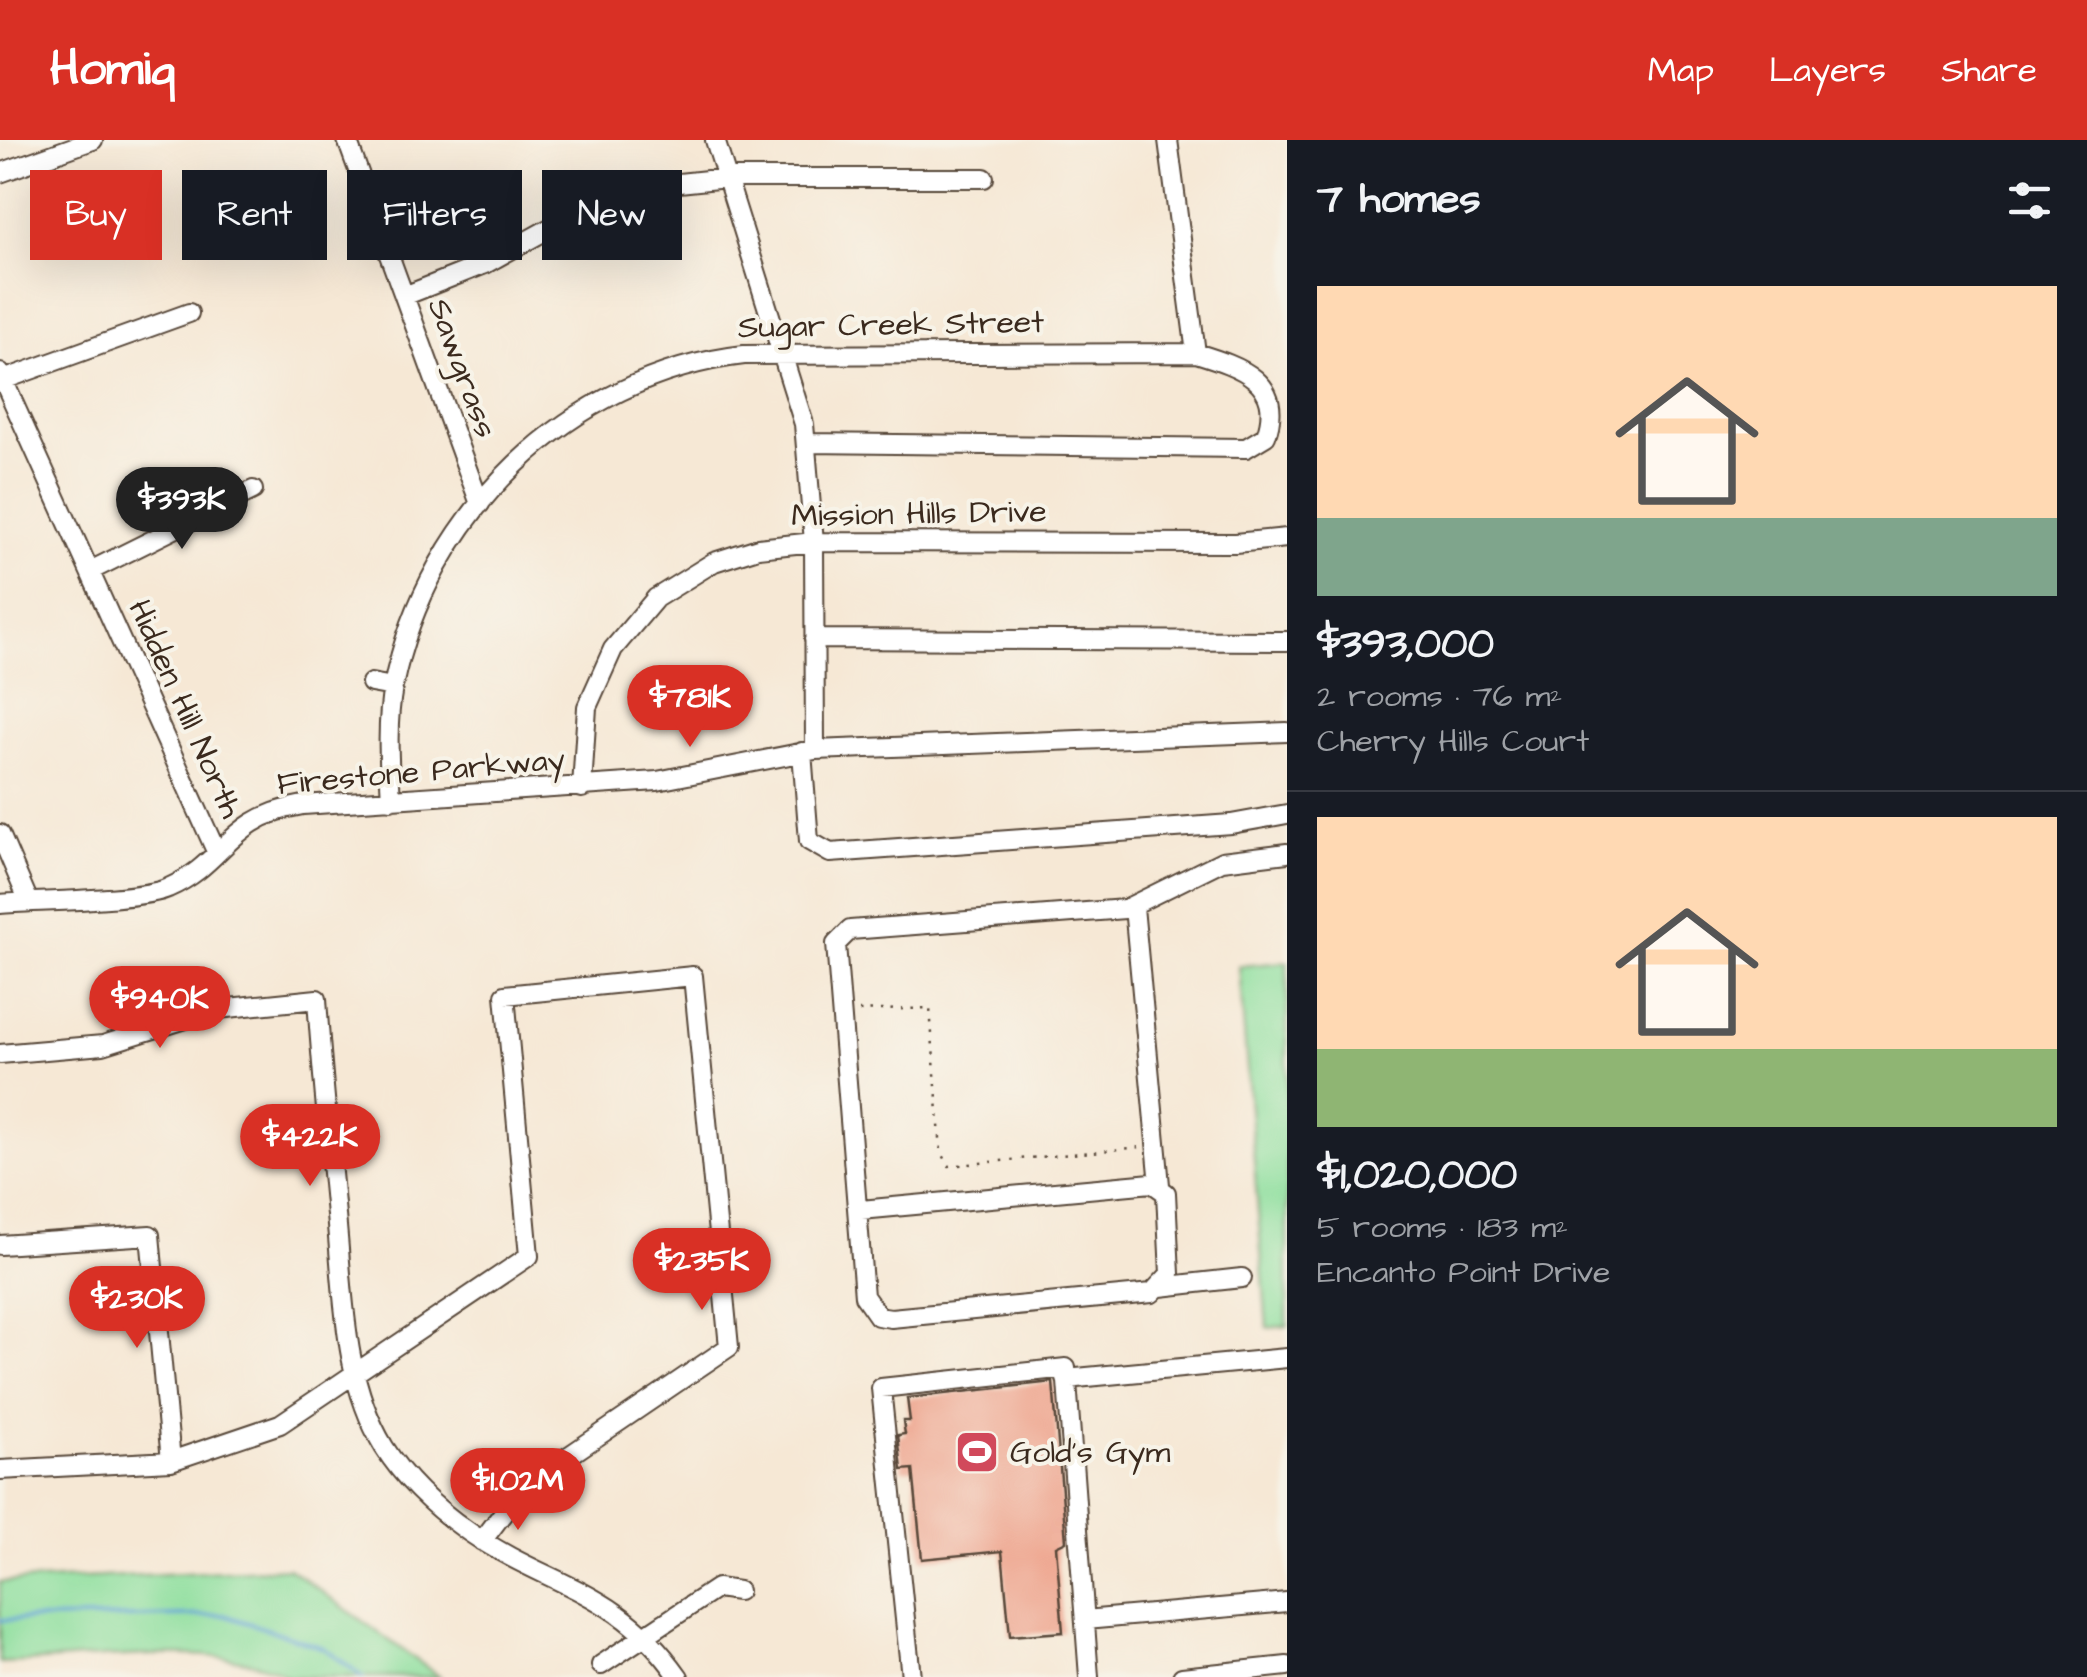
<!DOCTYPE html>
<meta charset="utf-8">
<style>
:root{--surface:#171b24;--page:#242831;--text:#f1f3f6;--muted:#9ea1a6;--line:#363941;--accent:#d93025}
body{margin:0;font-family:"Architects Daughter",sans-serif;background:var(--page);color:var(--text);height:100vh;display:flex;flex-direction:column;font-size:38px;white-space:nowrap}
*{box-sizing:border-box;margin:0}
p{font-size:32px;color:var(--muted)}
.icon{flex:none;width:55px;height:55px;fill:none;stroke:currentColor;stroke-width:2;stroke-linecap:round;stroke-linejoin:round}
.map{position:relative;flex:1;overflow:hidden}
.panel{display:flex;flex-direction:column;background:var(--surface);width:800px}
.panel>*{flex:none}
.guide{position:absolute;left:30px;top:30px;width:950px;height:90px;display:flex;gap:20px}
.price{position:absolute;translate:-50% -85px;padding:0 22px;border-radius:35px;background:var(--accent);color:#fff;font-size:32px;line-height:65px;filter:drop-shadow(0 2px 5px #0008)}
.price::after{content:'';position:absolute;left:50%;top:60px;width:30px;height:22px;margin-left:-15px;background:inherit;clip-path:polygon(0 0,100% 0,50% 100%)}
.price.on{background:#222;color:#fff}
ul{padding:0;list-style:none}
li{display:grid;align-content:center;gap:20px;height:530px;padding:0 30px}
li+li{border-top:2px solid var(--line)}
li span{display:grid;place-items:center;height:310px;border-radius:0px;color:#555}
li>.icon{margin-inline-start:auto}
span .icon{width:180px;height:180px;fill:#fffc;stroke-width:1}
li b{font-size:42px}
h2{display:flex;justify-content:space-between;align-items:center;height:120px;padding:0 30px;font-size:42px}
.pill{padding:0 35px;border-radius:0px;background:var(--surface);box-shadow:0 10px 40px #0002;font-size:35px;line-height:90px}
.pill.on{background:var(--accent);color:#fff}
header{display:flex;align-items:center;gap:60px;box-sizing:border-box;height:140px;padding:0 50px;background:var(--accent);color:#fff}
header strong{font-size:48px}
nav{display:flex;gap:55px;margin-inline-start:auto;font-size:35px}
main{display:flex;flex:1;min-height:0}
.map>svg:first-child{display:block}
</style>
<header>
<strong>Homiq</strong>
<nav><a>Map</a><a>Layers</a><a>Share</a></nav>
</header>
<main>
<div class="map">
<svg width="1287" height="1537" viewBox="0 0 1287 1537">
<rect width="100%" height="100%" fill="#f7f3e8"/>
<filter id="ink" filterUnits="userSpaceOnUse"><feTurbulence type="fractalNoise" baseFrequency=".01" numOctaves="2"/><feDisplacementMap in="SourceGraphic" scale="20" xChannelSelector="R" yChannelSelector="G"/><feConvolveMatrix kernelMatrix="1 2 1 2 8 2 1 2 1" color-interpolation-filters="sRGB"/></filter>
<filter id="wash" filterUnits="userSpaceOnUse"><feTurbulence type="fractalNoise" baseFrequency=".0048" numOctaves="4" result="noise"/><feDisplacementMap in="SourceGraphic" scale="40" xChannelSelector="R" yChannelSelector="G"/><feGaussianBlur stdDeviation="2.25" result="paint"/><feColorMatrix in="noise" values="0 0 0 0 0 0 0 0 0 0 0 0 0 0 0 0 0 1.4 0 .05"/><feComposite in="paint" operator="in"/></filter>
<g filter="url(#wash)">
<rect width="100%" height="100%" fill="#f6e8d5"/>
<path fill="#8fdf9f" stroke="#65845e" stroke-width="2.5" d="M 1287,822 L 1287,1186 L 1267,1188 L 1239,826 Z
M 289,1428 L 440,1537 L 288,1537 C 228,1498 74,1522 0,1523 L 0,1442 Z"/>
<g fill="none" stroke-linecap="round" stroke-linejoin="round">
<path stroke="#5da2d2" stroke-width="4" d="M 0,1480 L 224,1475 L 324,1508 L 363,1537"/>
</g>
<g id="blocks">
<path fill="#ed9e86" d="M 1053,1242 L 1066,1401 L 1056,1406 L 1063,1492 L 1010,1496 L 1002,1411 L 922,1419 L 913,1329 L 902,1330 L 898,1295 L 905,1294 L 903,1281 L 910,1281 L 907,1258 Z"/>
</g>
</g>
<g filter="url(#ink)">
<use href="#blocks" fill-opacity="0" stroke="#574639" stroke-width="2.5"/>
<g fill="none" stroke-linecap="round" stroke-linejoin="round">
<g stroke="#574639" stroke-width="22">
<path id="minor" d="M 347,0 L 480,364
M 715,0 L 804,284 L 814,402 L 815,610
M 1168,0 L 1196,213
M 0,33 L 93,0
M 404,156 L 485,124 L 579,72 L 650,46 L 727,38 L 984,38
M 0,233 L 216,711
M 3,240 L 189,173
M 90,431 L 253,350
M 814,499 L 1287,501
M 371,543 L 393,547
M 802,612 L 809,701 L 830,713 L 1231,684 L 1287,674
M 582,648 L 587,567 L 613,509 L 656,458 L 714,422 L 758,408 L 814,402 L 1235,403 L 1287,398
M 391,660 C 389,623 386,584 393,547 C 427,375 570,235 744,215 L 1196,213 C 1241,227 1285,241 1266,296 L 1246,308 L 807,303
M 0,694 L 29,762
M 0,764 C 35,761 143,760 168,748 C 227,722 226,678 303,665 L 657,641 L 815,610 L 1287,592
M 1134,767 L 1160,1045
M 0,914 L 103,905 L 218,869 L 317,859 C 322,935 330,1010 337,1086 C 344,1160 344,1241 384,1307 C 406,1342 436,1369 469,1392 C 551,1448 617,1448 679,1537
M 861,1070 L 1152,1043 L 1166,1053 L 1170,1134 L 1152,1153 L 891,1178 L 878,1176 L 864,1156 L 836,804 L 850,790 L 1125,769 L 1222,721 L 1287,713
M 0,1105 L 150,1095 L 171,1321
M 1160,1147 L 1242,1138
M 1066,1239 L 1287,1218
M 0,1330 L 171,1321 L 280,1284 L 529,1116 L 505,855 L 693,836 L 729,1207 L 523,1347 L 482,1401
M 1085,1480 L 1287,1462
M 601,1525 L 717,1448 L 738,1451
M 911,1537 L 881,1248 L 1066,1228 L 1089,1537
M 1182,1537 L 1287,1526"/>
</g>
<path stroke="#574639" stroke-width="2.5" stroke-dasharray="2.5 8" stroke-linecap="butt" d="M 859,871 L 930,868 L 941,1011 L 949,1026 L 1142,1007"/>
<use href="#minor" stroke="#fff" stroke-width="18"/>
</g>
</g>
<defs>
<g id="stadium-square" transform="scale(2.25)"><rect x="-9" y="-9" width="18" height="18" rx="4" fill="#d1495b" stroke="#f7f3e8"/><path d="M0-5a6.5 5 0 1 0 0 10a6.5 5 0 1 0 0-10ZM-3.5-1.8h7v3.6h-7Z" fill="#fff"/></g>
</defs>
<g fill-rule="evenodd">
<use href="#stadium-square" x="977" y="1312"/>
</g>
<g text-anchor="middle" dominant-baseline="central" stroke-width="8" stroke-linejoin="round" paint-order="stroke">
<g font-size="32" fill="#3b2a1e" stroke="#f7f3e8">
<text transform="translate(891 185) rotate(-1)">Sugar Creek Street</text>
<text transform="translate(462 228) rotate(70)">Sawgrass</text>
<text transform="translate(919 374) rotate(-1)">Mission Hills Drive</text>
<text transform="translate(185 569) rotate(66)">Hidden Hill North</text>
<text transform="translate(421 632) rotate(-5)">Firestone Parkway</text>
</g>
<g font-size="32" fill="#3b2a1e" stroke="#f7f3e8" text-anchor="start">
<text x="1010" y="1312">Gold's Gym</text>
</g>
</g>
</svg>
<b class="price on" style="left:182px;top:412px">$393K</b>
<b class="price" style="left:690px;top:610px">$781K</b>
<b class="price" style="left:160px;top:911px">$940K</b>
<b class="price" style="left:310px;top:1049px">$422K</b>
<b class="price" style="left:702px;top:1173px">$235K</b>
<b class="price" style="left:137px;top:1211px">$230K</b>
<b class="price" style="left:518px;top:1393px">$1.02M</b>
<div class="guide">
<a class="pill on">Buy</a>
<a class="pill">Rent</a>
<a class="pill">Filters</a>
<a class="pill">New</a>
</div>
</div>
<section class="panel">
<h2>7 homes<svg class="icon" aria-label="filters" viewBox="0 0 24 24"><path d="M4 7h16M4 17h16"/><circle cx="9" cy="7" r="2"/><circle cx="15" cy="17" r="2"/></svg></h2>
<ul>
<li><span style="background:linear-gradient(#ffd9b3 75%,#7fa58c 0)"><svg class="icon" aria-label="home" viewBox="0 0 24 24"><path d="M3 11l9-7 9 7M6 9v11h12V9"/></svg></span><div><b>$393,000</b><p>2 rooms · 76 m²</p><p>Cherry Hills Court</p></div></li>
<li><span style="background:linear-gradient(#ffd9b3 75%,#8fb573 0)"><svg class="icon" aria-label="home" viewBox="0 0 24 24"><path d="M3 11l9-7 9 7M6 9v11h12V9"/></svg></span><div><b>$1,020,000</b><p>5 rooms · 183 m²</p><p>Encanto Point Drive</p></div></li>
</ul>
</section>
</main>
